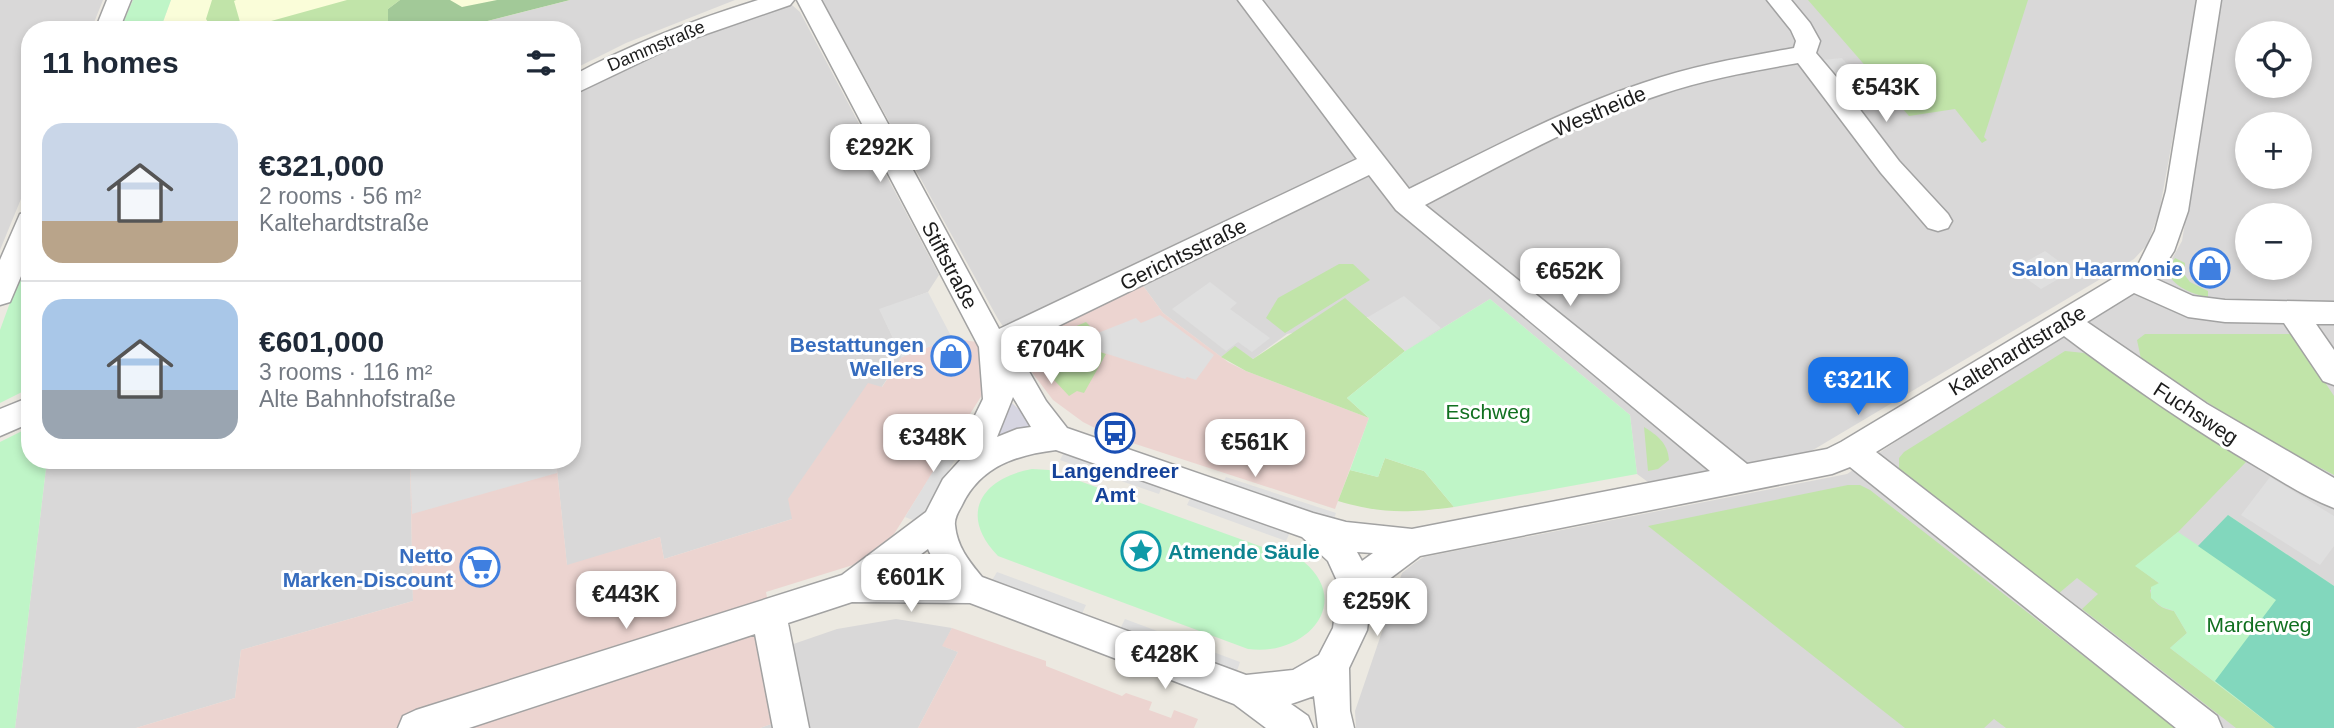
<!DOCTYPE html>
<meta charset="utf-8">
<style>
:root{--surface:#fff;--page:#f6f6f7;--text:#1f2937;--muted:#747a83;--line:#e0e1e3;--accent:#1a73e8}
body{margin:0;font-family:Helvetica,sans-serif;background:var(--page);color:var(--text);height:100vh;display:flex;flex-direction:column;font-size:26px;white-space:nowrap}
*{box-sizing:border-box;margin:0}
p{font-size:23px;color:var(--muted)}
.icon{flex:none;width:38px;height:38px;fill:none;stroke:currentColor;stroke-width:2;stroke-linecap:round;stroke-linejoin:round}
.map{position:relative;flex:1;overflow:hidden}
.drawer{position:absolute;left:21px;top:21px;width:560px;height:448px;display:flex;flex-direction:column;background:var(--surface);border-radius:28px;box-shadow:0 4px 10px #0003}
.drawer>*{flex:none}
.fabs{position:absolute;left:2235px;top:21px;display:grid;gap:14px}
.fabs a{display:grid;place-items:center;width:77px;height:77px;border-radius:50%;background:var(--surface);box-shadow:0 4px 10px #0003;font-size:35px}
.price{position:absolute;translate:-50% -60px;padding:0 16px;border-radius:14px;background:#fff;color:#222;font-size:23px;line-height:46px;filter:drop-shadow(0 2px 4px #0008)}
.price::after{content:'';position:absolute;left:50%;top:42px;width:21px;height:16px;margin-left:-10px;background:inherit;clip-path:polygon(0 0,100% 0,50% 100%)}
.price.selected{background:var(--accent);color:#fff}
ul{padding:0;list-style:none}
li{display:flex;align-items:center;gap:21px;height:175px;padding:0 21px}
li+li{border-top:2px solid var(--line)}
li span{display:grid;place-items:center;flex:none;width:196px;height:140px;border-radius:21px;color:#555}
li>.icon{margin-inline-start:auto}
span .icon{width:84px;height:84px;fill:#fffc;stroke-width:1}
li b{font-size:30px}
h2{display:flex;justify-content:space-between;align-items:center;height:84px;padding:0 21px;font-size:30px}
.map>svg:first-child{display:block}
</style>
<div class="map">
<svg width="2334" height="728" viewBox="0 0 2334 728">
<rect width="100%" height="100%" fill="#ece9e1"/>
<path fill="#d9d8d8" fill-rule="evenodd" d="M 0,0 L 103,0 L 91,30 L 30,30 L 30,177 L 0,250 Z
M 570,0 L 735,0 L 626,43 L 572,70 L 572,30 L 452,30 Z
M 822,0 L 2198,0 L 2159,213 L 2147,245 L 2134,259 L 1813,450 L 1798,456 L 1648,482 L 1637,474 L 1630,415 L 1490,299 L 1405,351 L 1368,317 L 1287,334 L 1253,359 L 1235,347 L 1221,357 L 1163,313 L 1141,283 L 1016,345 L 998,319 Z
M 2222,0 L 2334,0 L 2334,728 L 1356,728 L 1355,711 L 1402,573 L 1416,562 L 1424,557 L 1847,474 L 2101,306 L 2168,266 L 2182,241 ZM 2247,33 L 2300,33 L 2300,86 L 2247,86 ZM 2247,124 L 2300,124 L 2300,177 L 2247,177 ZM 2247,215 L 2300,215 L 2300,268 L 2247,268 Z
M 786,5 L 792,5 L 800,12 L 939,275 L 928,292 L 880,310 L 902,357 L 792,519 L 664,559 L 660,537 L 567,566 L 556,460 L 572,460 L 572,94 L 672,43 Z
M 47,460 L 410,460 L 413,601 L 241,650 L 235,698 L 136,728 L 15,728 Z
M 896,619 L 952,628 L 943,646 L 958,652 L 918,728 L 760,728 L 789,718 L 776,650 L 837,629 Z"/>
<path fill="#ecd4d0" d="M 1141,283 L 1163,313 L 1228,362 L 1246,371 L 1369,418 L 1335,509 L 1111,436 L 1083,422 L 1053,400 L 1015,350 L 1016,345 Z
M 952,338 L 976,342 L 987,364 L 989,375 L 982,395 L 894,534 L 872,555 L 853,565 L 766,592 L 789,718 L 760,728 L 136,728 L 235,698 L 241,650 L 413,601 L 410,460 L 556,460 L 567,565 L 660,537 L 664,559 L 792,519 L 788,499 L 868,383 L 882,387 L 902,357 Z
M 952,628 L 1046,661 L 1046,666 L 1122,696 L 1126,693 L 1152,702 L 1149,710 L 1171,718 L 1174,710 L 1198,719 L 1194,728 L 918,728 L 958,652 L 942,646 Z"/>
<path fill="#fafdd9" d="M 171,0 L 570,0 L 452,30 L 160,30 Z"/>
<path fill="#c1e4a9" d="M 212,0 L 236,0 L 234,1 L 242,29 L 347,0 L 400,0 L 388,9 L 388,25 L 371,30 L 213,30 L 206,19 Z
M 1808,0 L 2028,0 L 1984,137 L 1987,140 L 1982,143 L 1955,109 L 1909,116 Z
M 2175,258 L 2185,263 L 2184,274 L 2190,282 L 2208,291 L 2208,298 C 2192,293 2174,288 2167,271 Z
M 1339,264 L 1353,264 L 1370,280 L 1285,333 L 1266,318 L 1278,298 Z
M 1345,298 L 1405,351 L 1347,398 L 1369,418 L 1246,371 L 1221,357 L 1235,346 L 1253,359 Z
M 1086,322 L 1095,331 L 1085,339 L 1092,349 L 1106,354 L 1084,393 L 1077,391 L 1069,396 L 1041,366 L 1029,346 Z
M 2145,334 L 2293,334 L 2334,396 L 2334,475 L 2256,434 L 2141,359 L 2137,340 Z
M 2065,351 L 2084,353 L 2246,462 L 2178,532 L 2136,566 L 2160,584 L 2150,590 C 2152,603 2162,609 2174,611 L 2187,633 L 2170,648 L 2275,728 L 2236,728 L 2082,609 L 2098,594 L 2077,578 L 2058,594 L 1907,477 L 1899,468 L 1899,458 L 1904,452 Z
M 1644,427 C 1657,435 1668,443 1669,460 L 1658,469 L 1648,471 Z
M 1385,458 L 1424,471 L 1454,507 C 1408,513 1383,514 1338,501 L 1350,470 L 1378,477 Z
M 1848,485 L 1860,485 L 1870,490 L 2176,728 L 2006,728 L 1994,719 L 1984,728 L 1905,728 L 1648,526 Z"/>
<path fill="#a2c998" d="M 400,0 L 450,0 L 462,7 L 497,0 L 570,0 L 452,30 L 371,30 L 388,25 L 388,9 Z"/>
<path fill="#bff5c7" d="M 133,0 L 171,0 L 160,30 L 120,30 Z
M 30,248 L 30,388 L 0,403 L 0,330 Z
M 1490,299 L 1630,415 L 1637,474 L 1454,507 L 1424,471 L 1385,458 L 1378,477 L 1350,470 L 1369,418 L 1347,398 L 1405,351 Z
M 30,427 L 30,460 L 47,460 L 15,728 L 0,728 L 0,442 Z
M 1032,469 L 1049,470 L 1304,562 C 1354,604 1304,657 1248,649 L 998,556 C 958,515 981,478 1032,469 Z
M 2228,515 L 2334,586 L 2334,728 L 2275,728 L 2170,648 L 2187,633 L 2174,611 L 2162,607 L 2151,598 L 2151,587 L 2159,583 L 2135,566 L 2178,532 L 2199,546 Z"/>
<path fill="#82d7bd" d="M 2228,515 L 2334,586 L 2334,728 L 2275,728 L 2215,681 L 2276,600 L 2198,546 Z"/>
<path fill="#dfdfdf" d="M 1842,58 L 1874,98 L 1855,100 L 1823,60 Z
M 2045,251 L 2072,271 L 2041,289 L 2013,269 Z
M 1210,282 L 1237,303 L 1230,309 L 1270,338 L 1252,352 L 1238,342 L 1226,351 L 1172,309 Z
M 928,292 L 952,338 L 902,357 L 879,309 Z
M 1404,296 L 1441,328 L 1405,351 L 1368,317 Z
M 1160,315 L 1214,355 L 1196,380 L 1187,377 L 1185,379 L 1092,349 L 1085,338 L 1136,318 L 1141,323 Z
M 954,437 L 966,441 L 918,522 L 905,517 Z
M 1065,450 L 1163,484 L 1159,494 L 1060,460 Z
M 410,460 L 556,460 L 557,473 L 412,514 Z
M 1226,477 L 1336,513 L 1333,522 L 1222,485 Z
M 2270,477 L 2334,516 L 2334,546 L 2320,565 L 2241,515 Z
M 1192,494 L 1291,530 L 1286,541 L 1187,505 Z
M 997,572 L 1086,605 L 1081,616 L 991,582 Z
M 1125,619 L 1240,662 L 1236,674 L 1119,631 Z"/>
<path fill="#d6d5e1" d="M 1012,403 L 1037,426 L 995,436 L 1010,404 Z"/>
<g fill="none" stroke-linecap="round" stroke-linejoin="round">
<g stroke="#a2a2a2" stroke-width="3">
<path id="minor" d="M 107,0 L 131,0 L 119,30 L 95,30 Z
M 758,0 L 794,0 L 790,5 L 683,42 L 572,95 L 572,76 C 631,44 693,20 758,0 Z
M 797,0 L 821,0 L 999,329 L 1357,159 L 1238,0 L 1262,0 L 1409,189 C 1486,152 1561,110 1643,83 C 1692,66 1743,57 1794,48 L 1796,41 L 1791,30 L 1767,0 L 1791,0 L 1810,23 L 1820,41 L 1816,53 L 1854,98 L 1858,107 L 1899,161 L 1948,214 L 1952,221 L 1948,228 L 1938,231 L 1928,228 L 1881,173 L 1798,63 C 1753,71 1706,79 1662,94 C 1579,121 1502,165 1425,205 L 1747,464 L 1827,449 L 1841,442 L 2139,263 L 2155,231 L 2166,191 L 2197,0 L 2221,0 L 2188,211 L 2174,251 L 2156,279 L 2193,296 L 2225,300 L 2334,302 L 2334,324 L 2316,324 L 2334,350 L 2334,385 L 2323,381 L 2284,323 L 2225,322 L 2188,317 L 2134,293 L 2087,322 L 2207,404 L 2334,478 L 2334,508 C 2307,498 2283,482 2259,468 C 2191,428 2126,383 2064,336 L 1876,452 L 2217,716 L 2222,728 L 2176,728 L 1850,467 L 1832,474 L 1420,556 L 1372,592 L 1367,630 L 1349,668 L 1350,711 L 1354,728 L 1318,728 L 1314,696 L 1291,704 L 1308,716 L 1313,728 L 1266,728 L 1234,704 L 970,603 L 852,602 L 788,623 L 809,728 L 773,728 L 755,634 L 469,728 L 398,728 L 403,716 L 416,710 L 842,575 L 926,512 L 943,479 L 964,456 L 967,432 L 983,399 L 979,347 ZM 1369,175 L 1396,210 L 1710,471 L 1412,529 L 1346,522 L 1313,513 L 1067,428 L 1046,401 L 1015,347 ZM 1013,397 L 1031,427 L 1017,429 L 997,437 ZM 1056,450 L 1302,537 L 1328,561 L 1339,585 L 1333,628 L 1319,655 L 1293,670 L 1246,675 L 982,577 C 969,561 957,547 955,525 C 954,518 959,511 962,505 C 981,466 1016,455 1056,450 ZM 928,549 L 939,573 L 897,572 ZM 1357,552 L 1373,553 L 1362,561 Z
M 30,211 L 30,255 L 10,302 L 0,305 L 0,260 L 20,214 Z
M 30,397 L 30,423 L 0,436 L 0,409 Z"/>
</g>
<use href="#minor" fill="#fff" fill-rule="evenodd"/>
</g>
<defs>
<g id="shop-ring" transform="scale(2.0125)"><circle r="9.5" fill="#fff" stroke="#3f7fe0" stroke-width="1.5"/><path d="M-5-2.5h2.3a2.7 3.5 0 0 1 5.4 0H5L5.5 6h-11ZM-1.5-2.5h3a1.5 2.3 0 0 0-3 0Z" fill="#3f7fe0"/></g>
<g id="bus-ring" transform="scale(2.0125)"><circle r="9.5" fill="#fff" stroke="#1a4fb4" stroke-width="1.5"/><path d="M-5-6H5V4H4V6H2V4H-2V6H-4V4H-5ZM-3.5-4V0h7V-4ZM-3.5 1.2v1.5H-2V1.2ZM2 1.2v1.5H3.5V1.2Z" fill="#1a4fb4"/></g>
<g id="sight-ring" transform="scale(2.0125)"><circle r="9.5" fill="#fff" stroke="#0f9aa8" stroke-width="1.5"/><path d="M0-6L1.8-2.2L6-1.7L2.9 1.2L3.7 5.4L0 3.3L-3.7 5.4L-2.9 1.2L-6-1.7L-1.8-2.2Z" fill="#0f9aa8"/></g>
<g id="supermarket-ring" transform="scale(2.0125)"><circle r="9.5" fill="#fff" stroke="#3f7fe0" stroke-width="1.5"/><path d="M-6-5.5h2.5l.6 2H6L4.5 2H-2.5L-4.4-4H-6ZM-1.5 3.2a1.3 1.3 0 1 0 .1 0ZM3 3.2a1.3 1.3 0 1 0 .1 0Z" fill="#3f7fe0"/></g>
</defs>
<g fill-rule="evenodd">
<use href="#shop-ring" x="2210" y="268"/>
<use href="#shop-ring" x="951" y="356"/>
<use href="#bus-ring" x="1115" y="433"/>
<use href="#sight-ring" x="1141" y="551"/>
<use href="#supermarket-ring" x="480" y="567"/>
</g>
<g text-anchor="middle" dominant-baseline="central" stroke-width="6" stroke-linejoin="round" paint-order="stroke">
<g font-size="18" fill="#1b1b1b" stroke="#fff">
<text transform="translate(656 46) rotate(-23)">Dammstraße</text>
</g>
<g font-size="21" fill="#1b1b1b" stroke="#fff">
<text transform="translate(1599 111) rotate(-23)">Westheide</text>
<text transform="translate(1183 254) rotate(-26)">Gerichtsstraße</text>
<text transform="translate(950 265) rotate(62)">Stiftstraße</text>
<text transform="translate(2017 350) rotate(-31)">Kaltehardtstraße</text>
<text transform="translate(2196 413) rotate(33)">Fuchsweg</text>
</g>
<g font-size="21" font-weight="bold" fill="#366cbe" stroke="#fff" text-anchor="end">
<text x="2183" y="268">Salon Haarmonie</text>
<text x="924" y="344">Bestattungen<tspan x="924" dy="24">Wellers</tspan></text>
<text x="453" y="555">Netto<tspan x="453" dy="24">Marken-Discount</tspan></text>
</g>
<g font-size="21" fill="#117020" stroke="#fff">
<text x="1488" y="411">Eschweg</text>
<text x="2259" y="624">Marderweg</text>
</g>
<g font-size="21" font-weight="bold" fill="#164399" stroke="#fff">
<text x="1115" y="470">Langendreer<tspan x="1115" dy="24">Amt</tspan></text>
</g>
<g font-size="21" font-weight="bold" fill="#0d838f" stroke="#fff" text-anchor="start">
<text x="1168" y="551">Atmende Säule</text>
</g>
</g>
</svg>
<div class="fabs">
<a><svg class="icon" aria-label="locate" viewBox="0 0 24 24"><circle cx="12" cy="12" r="6"/><path d="M12 2v4M12 18v4M2 12h4M18 12h4"/></svg></a>
<a>+</a>
<a>−</a>
</div>
<b class="price" style="left:1886px;top:124px">€543K</b>
<b class="price" style="left:880px;top:184px">€292K</b>
<b class="price" style="left:1570px;top:308px">€652K</b>
<b class="price" style="left:1051px;top:386px">€704K</b>
<b class="price selected" style="left:1858px;top:417px">€321K</b>
<b class="price" style="left:933px;top:474px">€348K</b>
<b class="price" style="left:1255px;top:479px">€561K</b>
<b class="price" style="left:911px;top:614px">€601K</b>
<b class="price" style="left:626px;top:631px">€443K</b>
<b class="price" style="left:1377px;top:638px">€259K</b>
<b class="price" style="left:1165px;top:691px">€428K</b>
<section class="drawer">
<h2>11 homes<svg class="icon" aria-label="filters" viewBox="0 0 24 24"><path d="M4 7h16M4 17h16"/><circle cx="9" cy="7" r="2"/><circle cx="15" cy="17" r="2"/></svg></h2>
<ul>
<li><span style="background:linear-gradient(#c9d6e8 70%,#b9a48a 0)"><svg class="icon" aria-label="home" viewBox="0 0 24 24"><path d="M3 11l9-7 9 7M6 9v11h12V9"/></svg></span><div><b>€321,000</b><p>2 rooms · 56 m²</p><p>Kaltehardtstraße</p></div></li>
<li><span style="background:linear-gradient(#a9c7e8 65%,#9aa5b1 0)"><svg class="icon" aria-label="home" viewBox="0 0 24 24"><path d="M3 11l9-7 9 7M6 9v11h12V9"/></svg></span><div><b>€601,000</b><p>3 rooms · 116 m²</p><p>Alte Bahnhofstraße</p></div></li>
</ul>
</section>
</div>
